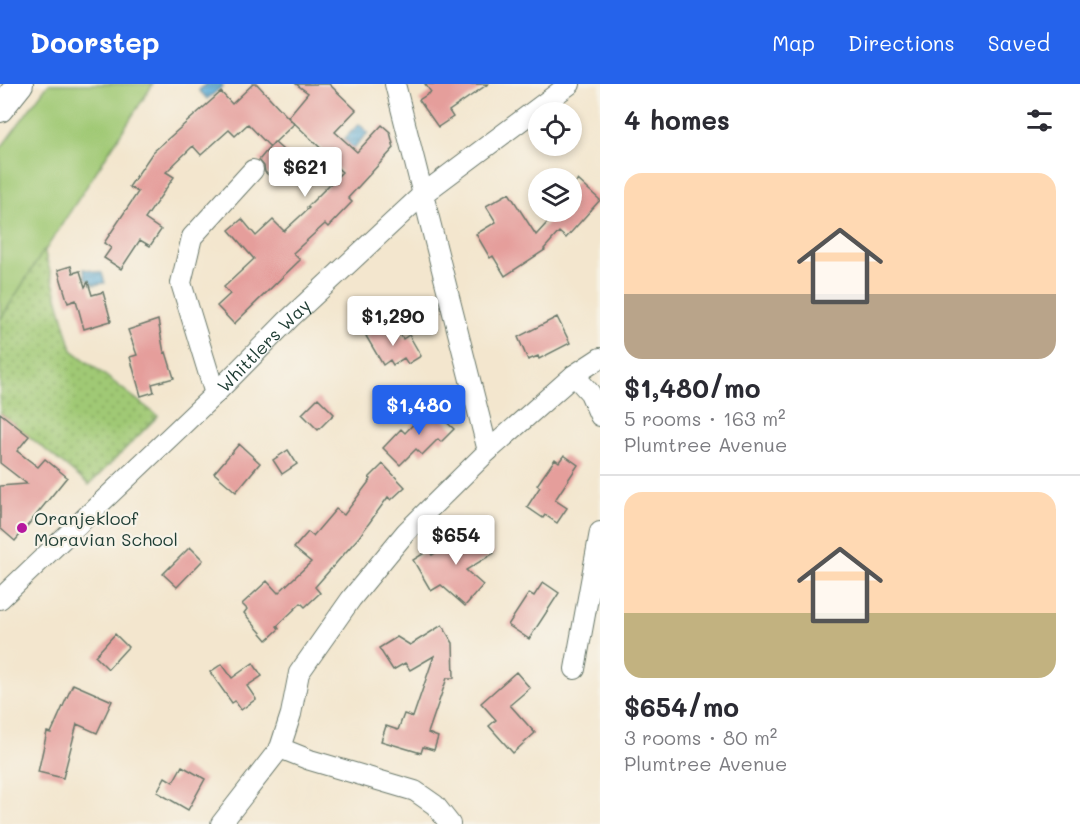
<!DOCTYPE html>
<meta charset="utf-8">
<style>
:root{--surface:#fff;--page:#f2f2f3;--text:#2b2b33;--muted:#7c7c81;--line:#e1e1e2;--accent:#2563eb}
body{margin:0;font-family:Mali,sans-serif;background:var(--page);color:var(--text);height:100vh;display:flex;flex-direction:column;font-size:22px;white-space:nowrap}
*{box-sizing:border-box;margin:0}
p{font-size:20px;color:var(--muted)}
.icon{flex:none;width:33px;height:33px;fill:none;stroke:currentColor;stroke-width:2;stroke-linecap:round;stroke-linejoin:round}
.map{position:relative;flex:1;overflow:hidden}
.drawer{display:flex;flex-direction:column;background:var(--surface);width:480px}
.drawer>*{flex:none}
.tools{position:absolute;left:528px;top:18px;display:grid;gap:12px}
.tools a{display:grid;place-items:center;width:54px;height:54px;border-radius:50%;background:var(--surface);box-shadow:0 3px 9px #0003;font-size:30px}
.price{position:absolute;translate:-50% -51px;padding:0 14px;border-radius:6px;background:#fff;color:#222;font-size:20px;line-height:39px;filter:drop-shadow(0 2px 3px #0008)}
.price::after{content:'';position:absolute;left:50%;top:36px;width:18px;height:14px;margin-left:-9px;background:inherit;clip-path:polygon(0 0,100% 0,50% 100%)}
.price.on{background:var(--accent);color:#fff}
ul{padding:0;list-style:none}
li{display:grid;align-content:center;gap:12px;height:318px;padding:0 24px}
li+li{border-top:2px solid var(--line)}
li span{display:grid;place-items:center;height:186px;border-radius:18px;color:#555}
li>.icon{margin-inline-start:auto}
span .icon{width:108px;height:108px;fill:#fffc;stroke-width:1}
li b{font-size:26px}
h2{display:flex;justify-content:space-between;align-items:center;height:72px;padding:0 24px;font-size:26px}
header{display:flex;align-items:center;gap:36px;box-sizing:border-box;height:84px;padding:0 30px;background:var(--accent);color:#fff}
header strong{font-size:28px}
nav{display:flex;gap:33px;margin-inline-start:auto;font-size:21px}
main{display:flex;flex:1;min-height:0}
.map>svg:first-child{display:block}
</style>
<header>
<strong>Doorstep</strong>
<nav><a>Map</a><a>Directions</a><a>Saved</a></nav>
</header>
<main>
<div class="map">
<svg width="600" height="740" viewBox="0 0 600 740">
<defs>
<pattern id="park-dots" width="8" height="8" patternUnits="userSpaceOnUse" patternTransform="scale(1.5)"><rect width="8" height="8" fill="#a0c974"/><path d="M2 2h.1M6 6h.1" fill="none" stroke="#82a460" stroke-width="1.8" stroke-linecap="round"/></pattern>
<pattern id="water-rules" width="6" height="5" patternUnits="userSpaceOnUse" patternTransform="scale(1.5)"><rect width="6" height="5" fill="#5babd5"/><path d="M0 2.5h6" fill="none" stroke="#4b8cae"/></pattern>
</defs>
<rect width="100%" height="100%" fill="#f7f3e8"/>
<filter id="ink" filterUnits="userSpaceOnUse"><feTurbulence type="fractalNoise" baseFrequency=".0167" numOctaves="2"/><feDisplacementMap in="SourceGraphic" scale="12" xChannelSelector="R" yChannelSelector="G"/><feConvolveMatrix kernelMatrix="1 2 1 2 8 2 1 2 1" color-interpolation-filters="sRGB"/></filter>
<filter id="wash" filterUnits="userSpaceOnUse"><feTurbulence type="fractalNoise" baseFrequency=".008" numOctaves="4" result="noise"/><feDisplacementMap in="SourceGraphic" scale="24" xChannelSelector="R" yChannelSelector="G"/><feGaussianBlur stdDeviation="1.35" result="paint"/><feColorMatrix in="noise" values="0 0 0 0 0 0 0 0 0 0 0 0 0 0 0 0 0 1.4 0 .05"/><feComposite in="paint" operator="in"/></filter>
<g filter="url(#wash)">
<rect width="100%" height="100%" fill="#f3e6ce"/>
<path fill="#a0c974" stroke="#608354" stroke-width="1.5" d="M 48,0 L 153,0 L 0,236 L 0,65 Z"/>
<path fill="url(#park-dots)" stroke="#608354" stroke-width="1.5" d="M 44,166 L 72,266 L 158,332 L 89,401 L 0,329 L 0,236 Z"/>
<path fill="url(#water-rules)" stroke="#3d7484" stroke-width="1.5" d="M 206,0 L 221,0 L 223,2 L 207,15 L 199,6 Z
M 359,40 L 368,49 L 353,64 L 344,55 Z
M 84,185 L 102,189 L 105,199 L 94,201 L 85,193 Z"/>
<g id="blocks">
<path fill="#e59e9b" d="M 253,0 L 257,0 L 294,40 L 270,63 L 248,40 L 235,52 L 229,46 L 201,71 L 193,62 L 166,88 L 174,93 L 145,135 L 161,146 L 150,162 L 140,156 L 121,185 L 104,174 L 111,164 L 104,159 L 138,108 L 129,103 L 153,68 L 221,8 L 232,20 Z
M 296,0 L 329,0 L 356,26 L 335,48 L 357,68 L 382,41 L 390,48 L 394,64 L 348,114 L 352,118 L 328,143 L 325,140 L 293,169 L 300,176 L 234,240 L 217,222 L 230,210 L 224,203 L 254,175 L 229,146 L 242,135 L 256,152 L 273,136 L 284,147 L 309,124 L 307,123 L 342,88 L 331,78 L 333,76 L 288,33 L 308,9 Z
M 425,0 L 488,0 L 449,27 L 453,33 L 438,43 L 419,16 L 431,8 Z
M 274,58 L 290,72 L 271,93 L 265,88 L 264,82 L 259,76 Z
M 578,96 L 600,116 L 566,154 L 559,148 L 544,165 L 545,166 L 505,192 L 493,172 L 490,174 L 476,150 L 496,138 L 486,122 L 509,109 L 536,151 L 557,128 L 572,128 L 572,103 Z
M 71,182 L 73,189 L 80,187 L 85,203 L 88,198 L 92,211 L 103,208 L 111,237 L 84,245 L 76,216 L 68,219 L 58,186 Z
M 557,233 L 570,259 L 539,275 L 538,272 L 528,276 L 518,253 Z
M 158,236 L 164,269 L 166,268 L 174,294 L 152,300 L 154,308 L 141,312 L 130,273 L 137,271 L 128,246 Z
M 382,242 L 388,251 L 398,246 L 403,255 L 409,251 L 421,272 L 408,280 L 404,274 L 393,281 L 390,276 L 383,281 L 366,252 Z
M 318,314 L 334,330 L 318,346 L 302,330 Z
M 430,323 L 454,345 L 441,358 L 438,355 L 422,371 L 416,365 L 400,381 L 383,364 L 401,345 L 405,349 Z
M 0,329 L 29,352 L 17,367 L 38,383 L 45,375 L 67,393 L 15,457 L 0,444 L 0,402 L 27,400 L 0,379 Z
M 239,360 L 260,379 L 236,408 L 214,389 Z
M 288,366 L 297,380 L 282,390 L 273,376 Z
M 564,371 L 578,381 L 555,416 L 567,424 L 557,439 L 545,431 L 543,434 L 527,423 L 540,403 L 537,401 L 555,375 L 559,378 Z
M 383,380 L 405,403 L 391,416 L 388,413 L 359,453 L 315,503 L 320,509 L 305,523 L 301,519 L 277,542 L 279,545 L 267,556 L 244,529 L 247,525 L 242,520 L 267,497 L 278,509 L 311,478 L 294,464 L 308,448 L 313,452 L 336,425 L 344,431 L 371,395 L 369,394 Z
M 478,443 L 494,469 L 466,486 L 483,501 L 465,522 L 441,501 L 431,507 L 413,476 L 429,466 L 432,471 Z
M 190,463 L 203,476 L 177,503 L 163,490 Z
M 543,498 L 559,509 L 529,555 L 508,541 L 529,509 L 534,512 Z
M 442,541 L 453,559 L 454,594 L 447,594 L 428,649 L 438,653 L 434,666 L 423,663 L 421,669 L 381,657 L 386,642 L 398,646 L 404,630 L 413,633 L 434,572 L 410,586 L 405,579 L 393,586 L 379,564 L 397,553 L 410,561 Z
M 115,550 L 128,563 L 108,585 L 95,572 Z
M 253,579 L 262,592 L 247,602 L 256,615 L 241,626 L 235,617 L 232,619 L 210,588 L 222,580 L 232,594 Z
M 516,588 L 530,604 L 510,621 L 535,649 L 513,669 L 489,642 L 496,636 L 481,619 Z
M 73,600 L 112,617 L 97,649 L 77,640 L 63,694 L 38,688 L 47,648 L 51,649 Z
M 182,682 L 205,695 L 188,726 L 157,708 L 165,693 L 173,698 Z"/>
</g>
</g>
<g filter="url(#ink)">
<use href="#blocks" fill-opacity="0" stroke="#69786a" stroke-width="1.5"/>
<g fill="none" stroke-linecap="round" stroke-linejoin="round">
<g stroke="#69786a" stroke-width="22">
<g id="minor">
<path d="M 395,0 L 488,367"/>
<path d="M 574,291 L 590,309 L 600,332"/>
<path d="M 215,310 L 181,199 L 192,153 L 253,86"/>
<path id="s1" d="M 0,515 L 215,310 L 289,235 L 423,110 L 570,0"/>
<path d="M 575,585 L 600,448"/>
<path d="M 280,664 L 310,676 L 415,707 L 435,721 L 450,740"/>
<path d="M 221,740 L 280,664 L 291,630 L 299,589 L 351,515 L 406,448 L 488,367 L 574,291 L 600,274"/>
</g>
</g>
<g stroke="#69786a" stroke-width="28">
<path id="major" d="M 0,25 L 20,0"/>
</g>
<use href="#minor" stroke="#fff" stroke-width="20"/>
<use href="#major" stroke="#fff" stroke-width="26"/>
</g>
</g>
<circle fill="#b5179e" stroke="#f7f3e8" stroke-width="2" cx="22" cy="444" r="6"/>
<g text-anchor="middle" dominant-baseline="central" stroke-width="4.5" stroke-linejoin="round" paint-order="stroke">
<g font-size="18" fill="#1f3d34" stroke="#f7f3e8">
<text stroke="none"><textPath href="#s1" startOffset="366">Whittlers Way</textPath></text>
</g>
<g font-size="18" fill="#1f3d34" stroke="#f7f3e8" text-anchor="start">
<text x="34" y="434">Oranjekloof<tspan x="34" dy="21">Moravian School</tspan></text>
</g>
</g>
</svg>
<div class="tools">
<a><svg class="icon" aria-label="locate" viewBox="0 0 24 24"><circle cx="12" cy="12" r="6"/><path d="M12 2v4M12 18v4M2 12h4M18 12h4"/></svg></a>
<a><svg class="icon" aria-label="layers" viewBox="0 0 24 24"><path d="M12 4l9 5-9 5-9-5zM3 14l9 5 9-5"/></svg></a>
</div>
<b class="price" style="left:305px;top:114px">$621</b>
<b class="price" style="left:393px;top:263px">$1,290</b>
<b class="price on" style="left:419px;top:352px">$1,480</b>
<b class="price" style="left:456px;top:482px">$654</b>
</div>
<section class="drawer">
<h2>4 homes<svg class="icon" aria-label="filters" viewBox="0 0 24 24"><path d="M4 7h16M4 17h16"/><circle cx="9" cy="7" r="2"/><circle cx="15" cy="17" r="2"/></svg></h2>
<ul>
<li><span style="background:linear-gradient(#ffd9b3 65%,#b9a48a 0)"><svg class="icon" aria-label="home" viewBox="0 0 24 24"><path d="M3 11l9-7 9 7M6 9v11h12V9"/></svg></span><div><b>$1,480/mo</b><p>5 rooms · 163 m²</p><p>Plumtree Avenue</p></div></li>
<li><span style="background:linear-gradient(#ffd9b3 65%,#c2b280 0)"><svg class="icon" aria-label="home" viewBox="0 0 24 24"><path d="M3 11l9-7 9 7M6 9v11h12V9"/></svg></span><div><b>$654/mo</b><p>3 rooms · 80 m²</p><p>Plumtree Avenue</p></div></li>
</ul>
</section>
</main>
